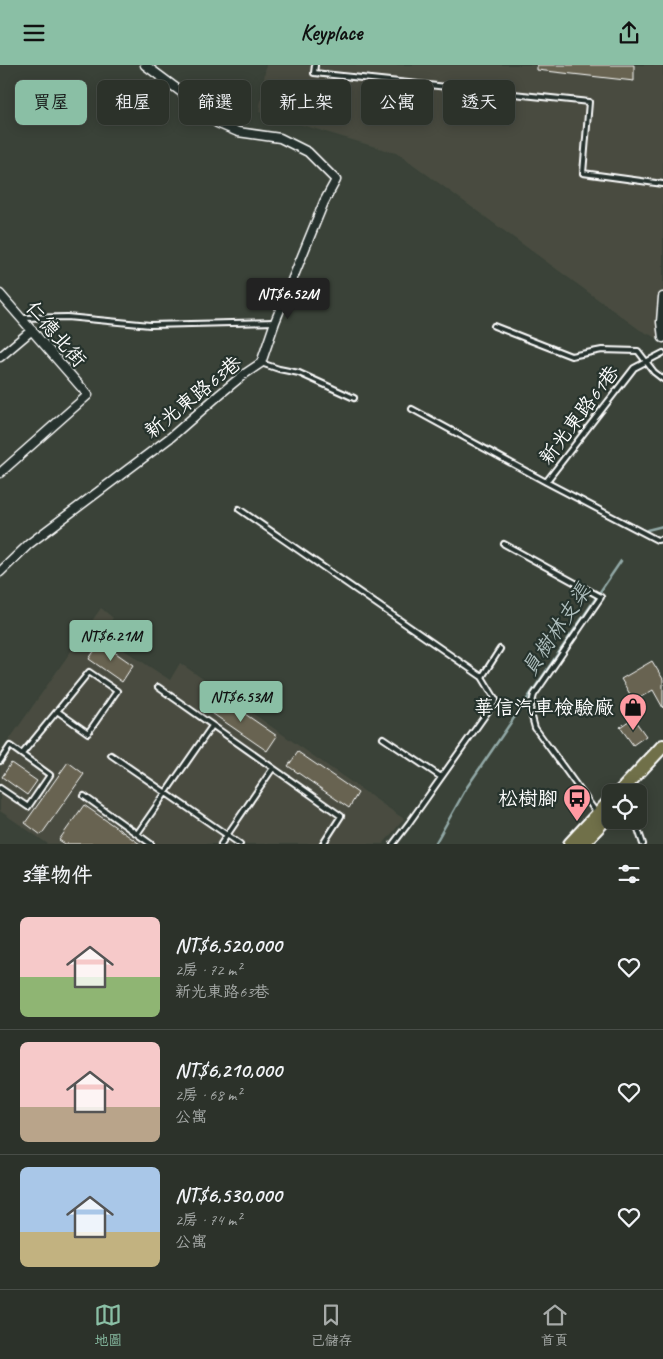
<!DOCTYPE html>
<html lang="zh-TW">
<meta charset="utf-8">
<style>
:root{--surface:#2c322a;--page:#383e36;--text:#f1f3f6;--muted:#a6aaa8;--line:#484d47;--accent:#8abfa5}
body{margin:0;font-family:Caveat,"LXGW WenKai TC",sans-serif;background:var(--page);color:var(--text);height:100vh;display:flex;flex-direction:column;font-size:19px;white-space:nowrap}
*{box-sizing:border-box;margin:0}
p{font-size:16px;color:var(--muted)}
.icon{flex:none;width:28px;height:28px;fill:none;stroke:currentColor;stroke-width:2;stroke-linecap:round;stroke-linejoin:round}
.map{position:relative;height:779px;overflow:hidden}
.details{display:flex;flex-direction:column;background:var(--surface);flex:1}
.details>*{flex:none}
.hud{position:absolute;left:15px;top:15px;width:634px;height:45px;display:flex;gap:10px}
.tools{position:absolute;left:602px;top:719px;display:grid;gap:10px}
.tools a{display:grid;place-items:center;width:45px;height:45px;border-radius:8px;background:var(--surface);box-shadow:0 2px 12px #0003,0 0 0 1px var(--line);font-size:25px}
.price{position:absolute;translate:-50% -42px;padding:0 11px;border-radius:5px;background:var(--accent);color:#111;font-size:16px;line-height:32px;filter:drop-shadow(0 1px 2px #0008)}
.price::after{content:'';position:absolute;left:50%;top:30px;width:15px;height:11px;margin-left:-8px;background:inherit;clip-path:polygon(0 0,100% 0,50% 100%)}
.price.on{background:#222;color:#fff}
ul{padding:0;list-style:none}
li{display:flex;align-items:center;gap:15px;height:125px;padding:0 20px}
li+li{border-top:1px solid var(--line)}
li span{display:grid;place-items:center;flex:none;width:140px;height:100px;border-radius:8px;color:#555}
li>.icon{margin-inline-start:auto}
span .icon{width:60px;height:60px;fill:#fffc;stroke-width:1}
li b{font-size:21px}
h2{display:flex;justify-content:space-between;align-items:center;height:60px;padding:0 20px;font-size:21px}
.tag{padding:0 18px;border-radius:8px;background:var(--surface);box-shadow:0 2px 12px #0003,0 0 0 1px var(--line);font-size:18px;line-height:45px}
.tag.on{background:var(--accent);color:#111}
header{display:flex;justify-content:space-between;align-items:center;height:65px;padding:0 20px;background:var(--accent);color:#111;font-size:22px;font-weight:800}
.tab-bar{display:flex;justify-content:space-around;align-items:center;height:70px;border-top:1px solid var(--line);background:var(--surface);font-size:14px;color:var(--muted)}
.tab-bar a{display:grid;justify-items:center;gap:2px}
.tab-bar .on{color:var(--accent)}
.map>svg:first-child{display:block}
</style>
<header><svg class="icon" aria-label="menu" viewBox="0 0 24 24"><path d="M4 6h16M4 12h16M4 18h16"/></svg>Keyplace<svg class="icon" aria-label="share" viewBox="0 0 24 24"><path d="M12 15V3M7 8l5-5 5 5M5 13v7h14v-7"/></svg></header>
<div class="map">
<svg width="663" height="779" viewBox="0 0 663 779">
<rect width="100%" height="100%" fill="#3a4238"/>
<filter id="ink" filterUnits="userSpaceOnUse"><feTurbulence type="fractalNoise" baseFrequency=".02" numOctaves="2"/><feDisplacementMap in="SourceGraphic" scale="10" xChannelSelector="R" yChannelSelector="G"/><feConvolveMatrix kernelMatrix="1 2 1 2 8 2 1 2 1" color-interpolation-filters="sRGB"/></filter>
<g filter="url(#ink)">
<path fill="#484c40" d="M 266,0 L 663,0 L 663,276 L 640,265 L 399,89 L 259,47 Z
M 101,543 L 113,553 L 101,570 L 170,615 L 180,598 L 404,754 L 383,779 L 48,779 L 0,746 L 0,688 Z"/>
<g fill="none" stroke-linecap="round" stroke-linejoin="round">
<path stroke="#92a9a7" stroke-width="2.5" d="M 647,465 L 663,461
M 435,779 L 467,722 L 621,496"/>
</g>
<path fill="#686451" stroke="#fff" d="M 537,0 L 634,0 L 634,16 L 537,5 Z
M 100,577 L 133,600 L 122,617 L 89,594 Z
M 652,596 L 663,614 L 663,643 L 653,625 L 634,636 L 621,614 Z
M 216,629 L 277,671 L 267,686 L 206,644 Z
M 633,653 L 646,671 L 633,680 L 620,662 Z
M 298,687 L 358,728 L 349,743 L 288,701 Z
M 68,697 L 84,709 L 41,770 L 25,758 Z
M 11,698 L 37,716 L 27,730 L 2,712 Z
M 84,740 L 140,779 L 65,779 L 59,775 Z"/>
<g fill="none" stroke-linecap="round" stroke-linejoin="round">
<g stroke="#fff" stroke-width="8">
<path id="lane" d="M 315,0 L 314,8 L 589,37 L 583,108 L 663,119
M 21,253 L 67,252 L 150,260 L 275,257
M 494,261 L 571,291 L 602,285 L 638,286 L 654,307 L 663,314
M 261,298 L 279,304 L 299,308 L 354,333
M 412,344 L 546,417 L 657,475 L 663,474
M 546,417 L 634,303 L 663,288
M 239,444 L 482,612
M 504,479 L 601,532 L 534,630 L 530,645 L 535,663 L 596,747
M 158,622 L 341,751 L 323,779
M 383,673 L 441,712
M 22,689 L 89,607 L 117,626 L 88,668 L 57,646
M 111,690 L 240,779
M 0,696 L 10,681 L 50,710 L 28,742 L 0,723
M 84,731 L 151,779
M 635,755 L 643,779
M 137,769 L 212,661
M 221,779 L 273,703
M 393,779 L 409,758 L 496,635 L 482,612 L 500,584"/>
</g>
<g stroke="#fff" stroke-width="11">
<path id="street" d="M 0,229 L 88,330 L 0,408
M 663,232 L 661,257 L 663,273
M 0,292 L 32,265
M 0,507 L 29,479 L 171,372 L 220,329 L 243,310 L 261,298 L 275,257 L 324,137 L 336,115 L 308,87 L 280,73 L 238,67 L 217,58 L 188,32 L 145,0"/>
</g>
<g stroke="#fff" stroke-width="16">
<path id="primary" d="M 619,728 L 663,681
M 570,779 L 611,735
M 582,779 L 611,748"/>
</g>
<use href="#lane" stroke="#26332d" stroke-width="4"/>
<use href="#street" stroke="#26332d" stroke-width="8"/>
<use href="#primary" stroke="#70704a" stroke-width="12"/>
</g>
</g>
<defs>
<g id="shop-pin" transform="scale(1.4375)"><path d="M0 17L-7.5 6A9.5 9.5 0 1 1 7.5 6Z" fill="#ff9aa2" stroke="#26332d"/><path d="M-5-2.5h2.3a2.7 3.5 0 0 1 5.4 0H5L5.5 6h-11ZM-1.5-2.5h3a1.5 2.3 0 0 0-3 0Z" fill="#111"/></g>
<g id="bus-pin" transform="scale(1.4375)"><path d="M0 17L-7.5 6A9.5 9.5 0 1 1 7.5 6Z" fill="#ff9aa2" stroke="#26332d"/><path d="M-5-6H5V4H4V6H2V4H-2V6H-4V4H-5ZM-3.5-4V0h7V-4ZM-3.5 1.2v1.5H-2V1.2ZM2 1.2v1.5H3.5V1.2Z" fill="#111"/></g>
</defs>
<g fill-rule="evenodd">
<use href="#shop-pin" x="633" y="642"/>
<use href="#bus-pin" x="577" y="733"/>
</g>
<g text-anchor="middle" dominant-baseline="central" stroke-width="4.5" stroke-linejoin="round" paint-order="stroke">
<g font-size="20" fill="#fff" stroke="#26332d">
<text transform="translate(56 269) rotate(49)">仁德北街</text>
<text transform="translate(193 332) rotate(-39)">新光東路63巷</text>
<text transform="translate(579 350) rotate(-53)">新光東路61巷</text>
</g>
<g font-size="20" fill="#fff" stroke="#26332d" text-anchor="end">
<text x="614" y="642">華信汽車檢驗廠</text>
<text x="558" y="733">松樹腳</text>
</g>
<g font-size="21" font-style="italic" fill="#aebebd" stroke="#26332d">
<text transform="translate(556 565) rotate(-56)">員樹林支渠</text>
</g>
</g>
</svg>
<div class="tools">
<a><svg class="icon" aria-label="locate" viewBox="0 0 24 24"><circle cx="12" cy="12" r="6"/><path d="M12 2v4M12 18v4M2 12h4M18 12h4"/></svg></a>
</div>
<b class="price on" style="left:288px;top:255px">NT$6.52M</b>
<b class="price" style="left:111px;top:597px">NT$6.21M</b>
<b class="price" style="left:241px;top:658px">NT$6.53M</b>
<div class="hud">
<a class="tag on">買屋</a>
<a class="tag">租屋</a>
<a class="tag">篩選</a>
<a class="tag">新上架</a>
<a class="tag">公寓</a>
<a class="tag">透天</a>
</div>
</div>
<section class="details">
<h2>3筆物件<svg class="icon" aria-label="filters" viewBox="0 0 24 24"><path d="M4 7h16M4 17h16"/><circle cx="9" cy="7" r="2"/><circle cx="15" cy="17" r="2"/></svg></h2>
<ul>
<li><span style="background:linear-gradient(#f6c9c9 60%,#8fb573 0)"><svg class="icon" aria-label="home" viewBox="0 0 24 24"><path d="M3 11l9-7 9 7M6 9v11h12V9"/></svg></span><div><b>NT$6,520,000</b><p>2房 · 72 m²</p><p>新光東路63巷</p></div><svg class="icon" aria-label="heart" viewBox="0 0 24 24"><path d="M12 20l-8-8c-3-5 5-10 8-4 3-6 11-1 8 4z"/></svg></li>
<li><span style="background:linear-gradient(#f6c9c9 65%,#b9a48a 0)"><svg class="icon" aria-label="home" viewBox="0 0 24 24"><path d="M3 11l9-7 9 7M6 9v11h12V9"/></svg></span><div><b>NT$6,210,000</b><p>2房 · 68 m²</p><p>公寓</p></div><svg class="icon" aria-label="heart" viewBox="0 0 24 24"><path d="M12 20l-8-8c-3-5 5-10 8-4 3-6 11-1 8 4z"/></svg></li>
<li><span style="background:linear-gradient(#a9c7e8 65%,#c2b280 0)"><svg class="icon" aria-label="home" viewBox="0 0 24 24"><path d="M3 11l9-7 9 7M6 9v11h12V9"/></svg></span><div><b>NT$6,530,000</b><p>2房 · 74 m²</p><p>公寓</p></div><svg class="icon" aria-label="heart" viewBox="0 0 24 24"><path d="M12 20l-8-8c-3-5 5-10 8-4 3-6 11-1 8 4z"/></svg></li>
</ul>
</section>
<nav class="tab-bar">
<a class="on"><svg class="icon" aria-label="map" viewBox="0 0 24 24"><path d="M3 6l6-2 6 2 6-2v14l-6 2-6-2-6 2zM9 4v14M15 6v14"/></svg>地圖</a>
<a><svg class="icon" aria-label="saved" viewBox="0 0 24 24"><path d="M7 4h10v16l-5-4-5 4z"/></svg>已儲存</a>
<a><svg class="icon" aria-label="home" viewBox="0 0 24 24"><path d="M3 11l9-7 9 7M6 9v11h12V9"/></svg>首頁</a>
</nav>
